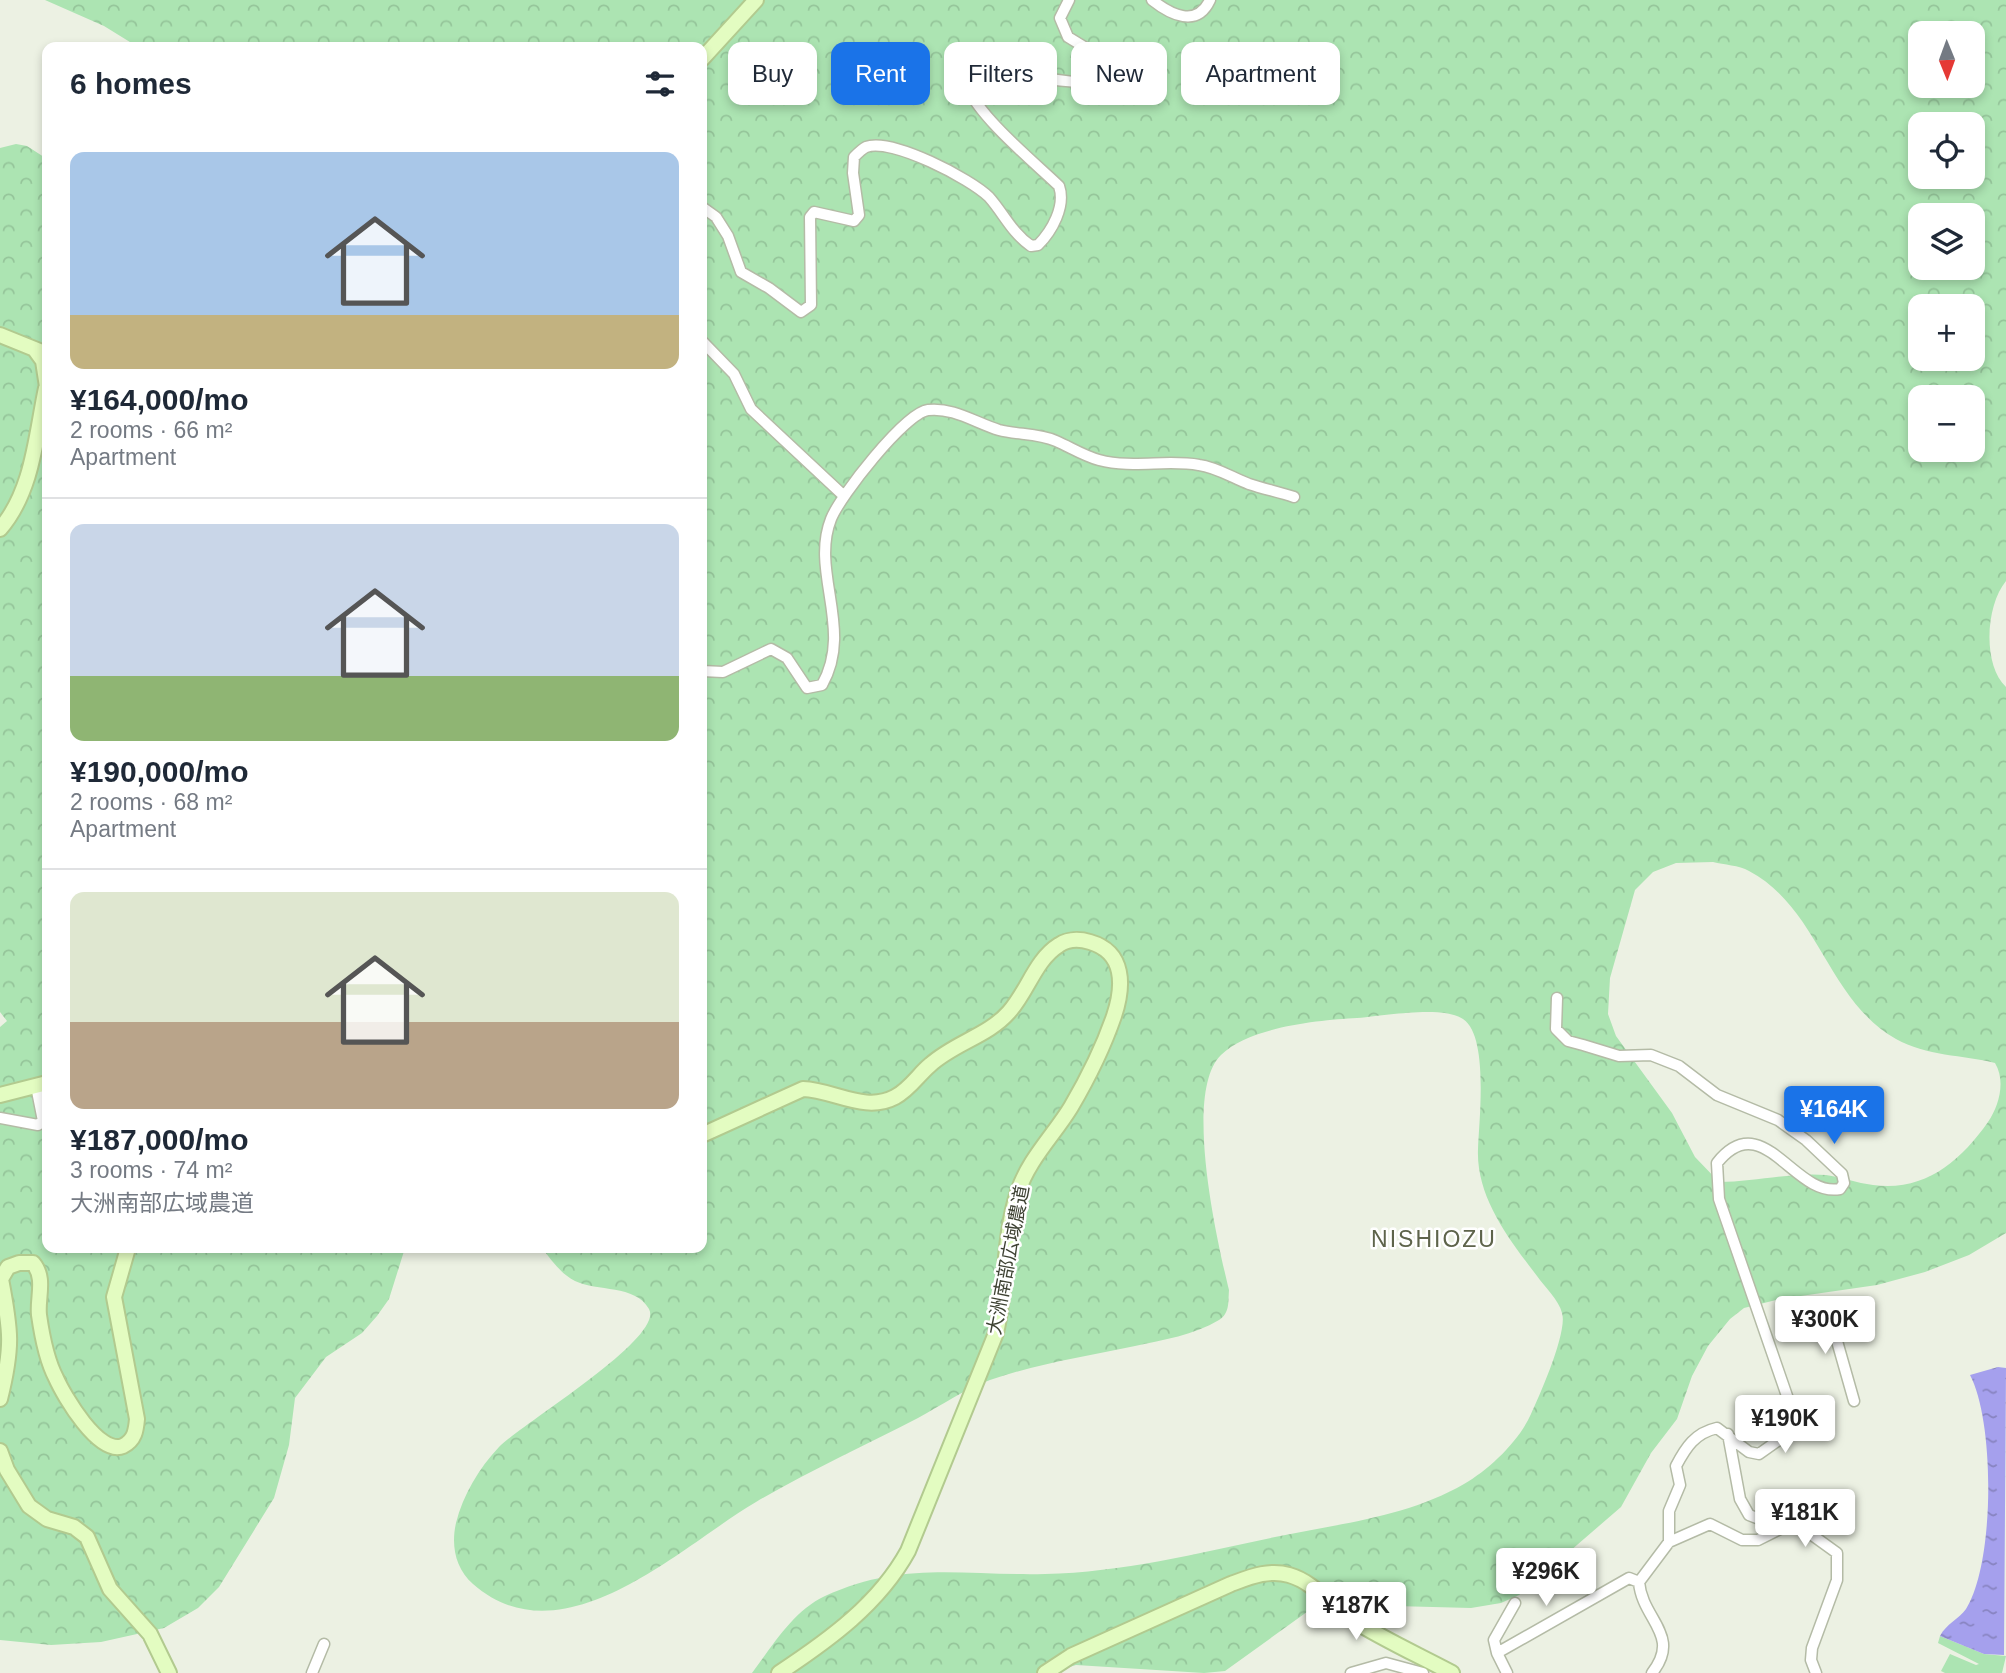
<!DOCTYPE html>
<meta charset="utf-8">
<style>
:root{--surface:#fff;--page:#f6f6f7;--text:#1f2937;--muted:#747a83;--line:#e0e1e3;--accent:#1a73e8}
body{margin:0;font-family:Helvetica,"Noto Sans JP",sans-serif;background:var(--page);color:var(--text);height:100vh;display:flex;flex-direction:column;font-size:26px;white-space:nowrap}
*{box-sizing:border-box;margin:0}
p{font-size:23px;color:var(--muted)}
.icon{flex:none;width:38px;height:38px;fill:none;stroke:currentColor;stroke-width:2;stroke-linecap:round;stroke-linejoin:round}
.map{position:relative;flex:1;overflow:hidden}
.drawer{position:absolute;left:42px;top:42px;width:665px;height:1211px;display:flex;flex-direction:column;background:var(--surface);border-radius:14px;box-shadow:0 4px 10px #0003}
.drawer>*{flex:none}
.guide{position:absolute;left:728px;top:42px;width:665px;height:63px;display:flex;gap:14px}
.needle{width:46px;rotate:179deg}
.buttons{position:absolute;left:1908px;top:21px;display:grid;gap:14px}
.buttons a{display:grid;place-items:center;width:77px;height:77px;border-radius:14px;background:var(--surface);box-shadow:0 4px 10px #0003;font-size:35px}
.price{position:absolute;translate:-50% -60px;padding:0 16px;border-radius:7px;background:#fff;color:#222;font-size:23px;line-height:46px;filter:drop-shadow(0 2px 4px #0008)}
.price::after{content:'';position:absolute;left:50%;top:42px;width:21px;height:16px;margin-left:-10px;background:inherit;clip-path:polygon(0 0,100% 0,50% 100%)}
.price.selected{background:var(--accent);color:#fff}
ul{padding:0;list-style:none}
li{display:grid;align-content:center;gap:14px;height:371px;padding:0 28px}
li+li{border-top:2px solid var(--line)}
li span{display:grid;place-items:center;height:217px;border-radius:14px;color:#555}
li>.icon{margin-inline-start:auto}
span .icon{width:126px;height:126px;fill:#fffc;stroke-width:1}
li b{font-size:30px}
h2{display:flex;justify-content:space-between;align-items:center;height:84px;padding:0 28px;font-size:30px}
.pill{padding:0 24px;border-radius:14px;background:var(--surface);box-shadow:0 4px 10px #0003;font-size:24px;line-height:63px}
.pill.selected{background:var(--accent);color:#fff}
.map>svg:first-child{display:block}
</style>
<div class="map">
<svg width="2006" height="1673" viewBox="0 0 2006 1673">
<defs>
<pattern id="forest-crowns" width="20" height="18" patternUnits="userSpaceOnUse" patternTransform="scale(1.75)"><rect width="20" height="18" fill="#ace4b2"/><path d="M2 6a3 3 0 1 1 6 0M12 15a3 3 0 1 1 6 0" fill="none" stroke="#95c59a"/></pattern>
<pattern id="water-ripples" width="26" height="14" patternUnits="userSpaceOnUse" patternTransform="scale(1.75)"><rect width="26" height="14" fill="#a5a0ed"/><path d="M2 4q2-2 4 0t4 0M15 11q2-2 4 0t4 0" fill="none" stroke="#8884c1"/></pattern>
</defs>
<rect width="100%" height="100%" fill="#ecf1e3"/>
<path fill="url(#forest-crowns)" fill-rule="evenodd" d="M 45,0 L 2006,0 L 2006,581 C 1986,605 1982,664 2006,687 L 2006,1233 L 1969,1255 L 1925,1272 L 1877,1285 L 1780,1299 L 1744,1308 L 1730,1319 L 1708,1346 L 1692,1376 L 1677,1419 L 1651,1453 L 1621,1507 L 1519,1595 L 1501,1603 L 1471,1608 L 1356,1605 L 1336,1601 L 1318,1604 L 1225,1671 L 1204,1673 L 1076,1665 L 1050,1673 L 752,1673 C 773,1645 793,1611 825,1596 C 903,1560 965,1576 1045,1574 C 1123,1572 1199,1553 1275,1537 C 1338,1524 1407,1517 1464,1484 C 1490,1469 1519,1441 1531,1414 C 1540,1395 1568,1331 1562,1313 C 1559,1300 1544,1286 1537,1276 C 1509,1239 1476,1197 1478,1149 C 1479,1121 1489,1036 1463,1019 C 1443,1005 1383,1016 1357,1018 C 1319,1020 1249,1027 1221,1055 C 1183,1092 1217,1241 1229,1290 C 1228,1302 1230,1313 1219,1320 C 1194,1335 1163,1340 1135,1346 C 1087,1356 1036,1364 990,1380 C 965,1389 942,1405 918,1418 C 864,1446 809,1471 756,1502 C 681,1546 563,1663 473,1584 C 455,1568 451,1545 456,1523 C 463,1495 479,1468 499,1447 C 520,1425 665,1338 649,1309 C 635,1284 597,1292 575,1281 C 561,1274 551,1260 542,1248 L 702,1248 L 702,47 L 138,47 L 104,26 ZM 1920,33 L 1972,33 L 1972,86 L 1920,86 ZM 1920,124 L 1972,124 L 1972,177 L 1920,177 ZM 1920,215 L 1972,215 L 1972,268 L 1920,268 ZM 1920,306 L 1972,306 L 1972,359 L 1920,359 ZM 1920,397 L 1972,397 L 1972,450 L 1920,450 ZM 1713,862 C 1724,865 1739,865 1749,871 C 1819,908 1827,1000 1896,1039 C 1926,1056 1963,1055 1995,1063 C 2006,1081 1999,1106 1988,1122 C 1960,1162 1924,1192 1873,1185 C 1857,1183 1841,1177 1826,1175 C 1791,1172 1754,1182 1719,1182 L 1695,1157 L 1672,1113 L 1616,1036 L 1608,1014 L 1610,978 L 1635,890 L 1653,872 L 1676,863 Z
M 16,144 L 27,146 L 47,159 L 47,1248 L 405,1248 L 389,1299 L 377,1316 L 362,1333 L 326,1357 L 295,1398 L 289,1445 L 274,1498 L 219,1587 L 198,1608 L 164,1628 L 101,1642 L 51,1645 L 0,1640 L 0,1027 L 7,1021 L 0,1012 L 0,148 Z"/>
<path fill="#ace4b2" d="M 1940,1636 L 1984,1654 L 2006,1656 L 2002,1673 L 1945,1673 L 1941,1671 L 1950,1654 L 1976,1665 L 1979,1664 L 1938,1643 Z"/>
<path fill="url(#water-ripples)" d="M 1998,1367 L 2006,1368 L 2004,1655 L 1984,1654 L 1940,1636 C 1946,1624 1959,1619 1966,1609 C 1995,1563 1995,1422 1970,1375 Z"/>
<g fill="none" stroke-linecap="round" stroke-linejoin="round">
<g stroke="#b4bba6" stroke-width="13">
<path id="street" d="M 1152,0 C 1171,15 1197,28 1210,0
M 702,207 L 716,217 L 728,236 L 741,272 L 769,288 L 801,312 L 811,305 L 810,217 L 814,212 L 854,221 L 859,215 L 853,173 L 854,157 C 857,154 862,149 866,147 C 891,137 971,179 989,197 C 1004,214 1012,233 1031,246 L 1038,245 C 1052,231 1066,206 1059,186 C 1034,162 979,117 967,86 C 962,75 967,59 976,52 C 990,53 996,65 1009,71 C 1023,77 1116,89 1128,82 L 1130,75 L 1068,37 L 1060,18 L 1069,0
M 702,341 L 734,374 L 751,409 L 843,495
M 702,671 L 723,672 L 771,649 L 787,658 L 807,688 L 822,685 C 854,629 810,572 831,519 C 840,496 905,413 928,410 C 953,407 976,423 999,430 C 1017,435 1038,433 1056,441 C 1070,447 1084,456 1099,460 C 1133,469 1166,459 1199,465 C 1216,467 1233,478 1249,484 C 1264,489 1279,492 1294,497
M 1557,998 L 1556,1029 L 1568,1041 L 1583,1045 L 1619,1056 L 1651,1055 L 1679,1066 L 1717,1095 L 1778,1120 L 1806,1140 L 1842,1174 L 1844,1183 L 1840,1189 C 1794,1198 1763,1105 1717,1163 L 1719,1199 L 1796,1422 L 1790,1432 L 1759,1454 L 1749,1452 L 1717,1428 C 1695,1433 1686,1447 1676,1466 L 1680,1485 L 1669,1511 L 1669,1542
M 0,1118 L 38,1125 L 43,1121 L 36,1086
M 1834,1305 L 1833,1327 L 1854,1401
M 1728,1434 L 1740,1499 L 1749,1515 L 1780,1527
M 1497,1653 L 1494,1640 L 1515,1603
M 312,1673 L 324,1644
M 1351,1673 L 1386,1663 L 1423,1673
M 1507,1673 L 1497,1653 L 1629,1578 L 1639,1582
M 1652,1673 C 1682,1635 1642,1620 1639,1582 L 1669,1542 L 1710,1524 L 1742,1540 L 1758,1540 L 1794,1522 L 1837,1553 L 1837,1580 L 1812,1648 L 1811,1660 L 1816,1673"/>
</g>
<g stroke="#b2ca8f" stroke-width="18">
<path id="secondary" d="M 702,59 L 756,0
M 0,335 L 47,354
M 35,350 L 43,361 L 47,387
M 0,529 C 33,491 36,435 46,388
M 0,1095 L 47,1083
M 702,1135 L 803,1089 C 834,1090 865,1113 895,1097 C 910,1089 918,1075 930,1065 C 954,1043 988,1036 1009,1012 C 1028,991 1035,960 1059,945 C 1068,939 1080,939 1090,942 C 1125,952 1124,986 1114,1016 C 1103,1048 1088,1078 1071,1107 C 1054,1135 1028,1160 1018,1192 C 1003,1237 1007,1287 996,1333 L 908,1551 C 879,1604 829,1640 779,1673
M 0,1399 C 13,1347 11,1331 1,1279 L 8,1267 L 19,1263 L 33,1263 C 46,1278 37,1298 39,1315 C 42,1336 46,1359 56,1378 C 64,1396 99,1456 123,1446 C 135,1440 136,1430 137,1419 L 114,1297 L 128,1248
M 0,1451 L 7,1470 L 29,1506 L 47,1519 L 74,1527 L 87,1537 L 110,1589 L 150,1634 L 169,1673
M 1045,1673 L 1071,1656 L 1231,1584 C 1250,1577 1269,1569 1289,1575 C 1314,1582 1330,1605 1351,1619 C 1383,1639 1418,1655 1452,1673"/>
</g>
<use href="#street" stroke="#fff" stroke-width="10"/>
<use href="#secondary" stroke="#e3fcc1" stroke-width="14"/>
</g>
<g text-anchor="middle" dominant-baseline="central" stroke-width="5" stroke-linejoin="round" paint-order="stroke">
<g font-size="19" fill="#3e4233" stroke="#fff">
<text transform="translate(1008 1260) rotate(-79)">大洲南部広域農道</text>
</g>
<g font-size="23" letter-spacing="2" fill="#5e644b" stroke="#fff">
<text x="1434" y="1239">NISHIOZU</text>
</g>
</g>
</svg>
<div class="buttons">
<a><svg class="needle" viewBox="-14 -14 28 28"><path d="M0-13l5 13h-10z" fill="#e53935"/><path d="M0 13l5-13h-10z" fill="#747a83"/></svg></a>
<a><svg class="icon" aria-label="locate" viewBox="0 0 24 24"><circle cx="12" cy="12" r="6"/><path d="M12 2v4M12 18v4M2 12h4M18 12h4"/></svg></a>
<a><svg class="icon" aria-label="layers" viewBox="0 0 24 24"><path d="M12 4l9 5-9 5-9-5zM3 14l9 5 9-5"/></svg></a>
<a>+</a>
<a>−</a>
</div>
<b class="price selected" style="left:1834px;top:1146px">¥164K</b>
<b class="price" style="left:1825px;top:1356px">¥300K</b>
<b class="price" style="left:1785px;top:1455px">¥190K</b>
<b class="price" style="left:1805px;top:1549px">¥181K</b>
<b class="price" style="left:1546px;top:1608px">¥296K</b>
<b class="price" style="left:1356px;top:1642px">¥187K</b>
<div class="guide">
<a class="pill">Buy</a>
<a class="pill selected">Rent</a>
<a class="pill">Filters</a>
<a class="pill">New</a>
<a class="pill">Apartment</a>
</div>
<section class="drawer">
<h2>6 homes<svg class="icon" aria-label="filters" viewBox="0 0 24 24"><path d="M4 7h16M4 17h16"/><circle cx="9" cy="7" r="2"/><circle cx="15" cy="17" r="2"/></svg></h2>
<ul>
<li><span style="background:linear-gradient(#a9c7e8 75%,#c2b280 0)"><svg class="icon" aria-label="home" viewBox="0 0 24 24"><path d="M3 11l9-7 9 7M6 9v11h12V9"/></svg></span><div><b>¥164,000/mo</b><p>2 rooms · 66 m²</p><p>Apartment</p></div></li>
<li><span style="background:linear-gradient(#c9d6e8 70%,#8fb573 0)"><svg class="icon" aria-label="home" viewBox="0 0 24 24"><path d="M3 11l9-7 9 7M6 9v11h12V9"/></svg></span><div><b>¥190,000/mo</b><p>2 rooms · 68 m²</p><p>Apartment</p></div></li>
<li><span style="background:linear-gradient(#dfe7d0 60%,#b9a48a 0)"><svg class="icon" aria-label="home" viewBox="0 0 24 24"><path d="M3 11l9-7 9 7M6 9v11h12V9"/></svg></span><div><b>¥187,000/mo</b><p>3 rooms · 74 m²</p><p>大洲南部広域農道</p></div></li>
</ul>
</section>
</div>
